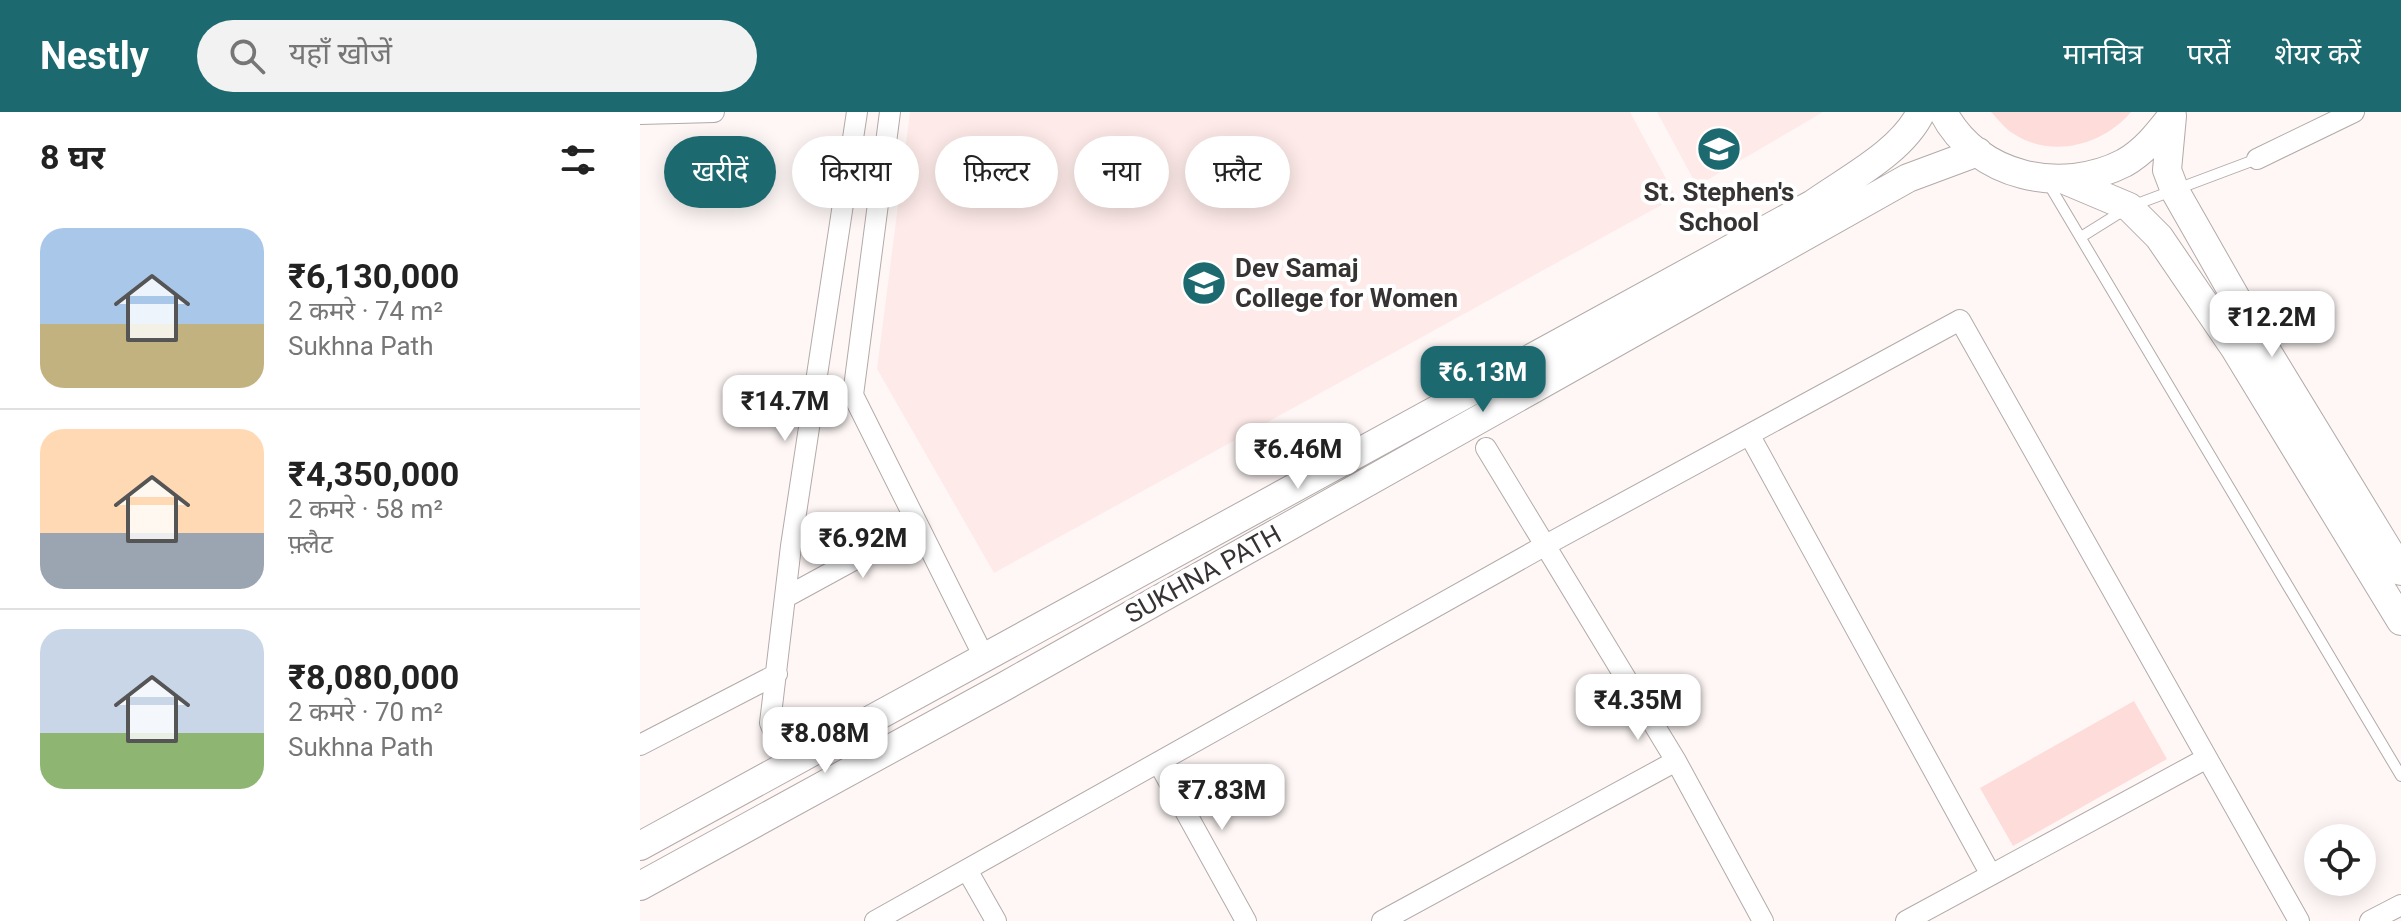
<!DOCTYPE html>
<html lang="hi">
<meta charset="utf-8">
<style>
:root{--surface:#fff;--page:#f2f2f2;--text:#222;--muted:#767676;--line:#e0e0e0;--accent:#1d6970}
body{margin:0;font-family:Roboto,"Noto Sans Devanagari",sans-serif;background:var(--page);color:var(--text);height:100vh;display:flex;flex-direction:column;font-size:30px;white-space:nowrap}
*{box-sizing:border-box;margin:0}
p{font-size:26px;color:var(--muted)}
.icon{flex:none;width:44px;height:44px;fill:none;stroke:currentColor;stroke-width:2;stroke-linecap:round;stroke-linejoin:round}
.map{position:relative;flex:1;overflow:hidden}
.sheet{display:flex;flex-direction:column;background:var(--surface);width:640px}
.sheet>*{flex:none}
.banner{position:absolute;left:24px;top:24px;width:760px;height:72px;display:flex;gap:16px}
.fabs{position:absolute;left:1664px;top:712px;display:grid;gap:16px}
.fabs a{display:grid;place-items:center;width:72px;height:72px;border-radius:50%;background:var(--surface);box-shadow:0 4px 20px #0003;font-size:40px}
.price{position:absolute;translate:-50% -68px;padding:0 18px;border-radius:16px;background:#fff;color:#222;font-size:26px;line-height:52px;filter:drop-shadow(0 2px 4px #0008)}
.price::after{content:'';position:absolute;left:50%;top:48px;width:24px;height:18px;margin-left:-12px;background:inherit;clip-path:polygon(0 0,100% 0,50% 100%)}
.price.active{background:var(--accent);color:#fff}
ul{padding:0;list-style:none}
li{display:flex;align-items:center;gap:24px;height:200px;padding:0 40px}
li+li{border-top:2px solid var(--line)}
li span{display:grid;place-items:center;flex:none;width:224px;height:160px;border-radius:24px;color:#555}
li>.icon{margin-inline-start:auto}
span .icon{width:96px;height:96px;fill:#fffc;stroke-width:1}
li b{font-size:34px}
h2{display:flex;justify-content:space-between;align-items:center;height:96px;padding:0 40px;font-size:34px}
.tag{padding:0 28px;border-radius:36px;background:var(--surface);box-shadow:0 4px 20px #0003;font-size:28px;line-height:72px}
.tag.active{background:var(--accent);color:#fff}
header{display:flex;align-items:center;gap:48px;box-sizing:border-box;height:112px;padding:0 40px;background:var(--accent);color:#fff}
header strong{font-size:38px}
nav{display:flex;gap:44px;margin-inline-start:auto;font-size:28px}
.search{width:560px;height:72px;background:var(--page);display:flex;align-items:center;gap:20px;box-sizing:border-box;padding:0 28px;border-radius:44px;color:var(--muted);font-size:30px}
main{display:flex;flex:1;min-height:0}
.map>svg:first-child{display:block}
</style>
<header>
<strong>Nestly</strong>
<div class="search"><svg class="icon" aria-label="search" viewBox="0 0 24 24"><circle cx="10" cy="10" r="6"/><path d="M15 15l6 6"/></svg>यहाँ खोजें</div>
<nav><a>मानचित्र</a><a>परतें</a><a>शेयर करें</a></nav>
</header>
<main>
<section class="sheet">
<h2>8 घर<svg class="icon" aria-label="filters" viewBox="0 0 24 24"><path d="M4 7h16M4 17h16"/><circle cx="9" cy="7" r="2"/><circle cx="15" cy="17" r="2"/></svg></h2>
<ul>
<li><span style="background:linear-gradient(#a9c7e8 60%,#c2b280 0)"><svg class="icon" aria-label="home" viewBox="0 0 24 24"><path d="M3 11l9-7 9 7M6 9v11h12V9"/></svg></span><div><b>₹6,130,000</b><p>2 कमरे · 74 m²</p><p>Sukhna Path</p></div></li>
<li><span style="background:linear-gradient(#ffd9b3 65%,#9aa5b1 0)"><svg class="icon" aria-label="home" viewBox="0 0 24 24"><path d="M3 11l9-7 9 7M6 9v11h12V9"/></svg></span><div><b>₹4,350,000</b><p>2 कमरे · 58 m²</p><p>फ़्लैट</p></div></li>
<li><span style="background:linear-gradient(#c9d6e8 65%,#8fb573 0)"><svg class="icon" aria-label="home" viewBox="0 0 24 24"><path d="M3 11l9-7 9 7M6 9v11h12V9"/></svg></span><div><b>₹8,080,000</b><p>2 कमरे · 70 m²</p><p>Sukhna Path</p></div></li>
</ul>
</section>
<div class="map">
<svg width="1761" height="809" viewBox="0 0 1761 809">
<rect width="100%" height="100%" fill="#fef7f6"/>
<path fill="#feebe9" d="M 270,0 L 990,0 L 1036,85 L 354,461 L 237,257 Z
M 1017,0 L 1183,0 L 1057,74 Z"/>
<path fill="#fedcd9" d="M 1351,0 L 1491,0 C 1463,33 1412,47 1374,22 C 1365,17 1358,7 1351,0 Z
M 1494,589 L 1527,647 L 1373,734 L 1340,676 Z"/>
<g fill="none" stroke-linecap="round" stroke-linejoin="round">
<g stroke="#b3aaa9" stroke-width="12">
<path id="service" d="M 1408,71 L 1761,664
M 1441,125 L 1489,95 L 1617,47"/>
</g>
<g stroke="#b3aaa9" stroke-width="22">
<path id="minor" d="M 250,0 L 213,283 L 344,545
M 0,2 L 74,0
M 1617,47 L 1714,0
M 1110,324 L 1351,763
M 846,336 L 1036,649 L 1123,809
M 146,485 L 278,413
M 0,633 L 137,562
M 519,652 L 606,809
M 148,653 L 130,611 L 151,434 L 217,0
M 327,758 L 356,809
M 235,809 L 904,434 L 1320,208 L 1659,809
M 742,809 L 1036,649
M 1266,809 L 1567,646
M 1730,809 L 1761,793"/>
</g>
<g stroke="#b3aaa9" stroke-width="30">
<path id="secondary" d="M 1303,0 C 1337,66 1422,83 1484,51 C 1504,40 1518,22 1532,4
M 1532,4 L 1527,58 L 1535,79 L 1617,223 L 1761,459
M 1425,68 L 1489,95 L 1519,125 L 1594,235 L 1761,509
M 0,734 L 1173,92 C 1208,67 1262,40 1281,0
M 0,774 L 365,574 L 1268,66 L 1338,40"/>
</g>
<use href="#service" stroke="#fff" stroke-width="10"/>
<use href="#minor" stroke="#fff" stroke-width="20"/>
<use href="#secondary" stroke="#fff" stroke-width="28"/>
</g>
<defs>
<g id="school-disc" transform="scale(2.3)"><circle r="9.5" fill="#1d6970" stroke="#fff"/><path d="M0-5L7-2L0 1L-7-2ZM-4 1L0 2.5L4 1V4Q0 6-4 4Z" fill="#fff"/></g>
<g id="university-disc" transform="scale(2.3)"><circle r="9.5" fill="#1d6970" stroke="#fff"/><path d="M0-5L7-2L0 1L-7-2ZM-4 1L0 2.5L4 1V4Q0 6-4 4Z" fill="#fff"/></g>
</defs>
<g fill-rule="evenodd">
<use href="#school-disc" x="1079" y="37"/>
<use href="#university-disc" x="564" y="171"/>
</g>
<g text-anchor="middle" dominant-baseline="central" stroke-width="8" stroke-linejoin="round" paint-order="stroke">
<g font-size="26" font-weight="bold" fill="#363332" stroke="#fff">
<text x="1079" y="80">St. Stephen's<tspan x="1079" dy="30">School</tspan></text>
<text x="595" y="156" text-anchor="start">Dev Samaj<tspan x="595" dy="30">College for Women</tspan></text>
</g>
<g font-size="26" fill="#363332" stroke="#fff">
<text transform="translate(563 462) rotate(-29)">SUKHNA PATH</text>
</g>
</g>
</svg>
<div class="fabs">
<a><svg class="icon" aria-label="locate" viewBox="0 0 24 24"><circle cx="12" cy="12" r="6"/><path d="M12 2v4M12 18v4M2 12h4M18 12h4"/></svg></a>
</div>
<b class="price" style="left:1632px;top:247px">₹12.2M</b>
<b class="price active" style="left:843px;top:302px">₹6.13M</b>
<b class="price" style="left:145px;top:331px">₹14.7M</b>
<b class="price" style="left:658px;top:379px">₹6.46M</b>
<b class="price" style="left:223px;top:468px">₹6.92M</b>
<b class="price" style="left:998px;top:630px">₹4.35M</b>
<b class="price" style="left:185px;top:663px">₹8.08M</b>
<b class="price" style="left:582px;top:720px">₹7.83M</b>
<div class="banner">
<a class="tag active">खरीदें</a>
<a class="tag">किराया</a>
<a class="tag">फ़िल्टर</a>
<a class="tag">नया</a>
<a class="tag">फ़्लैट</a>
</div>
</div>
</main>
